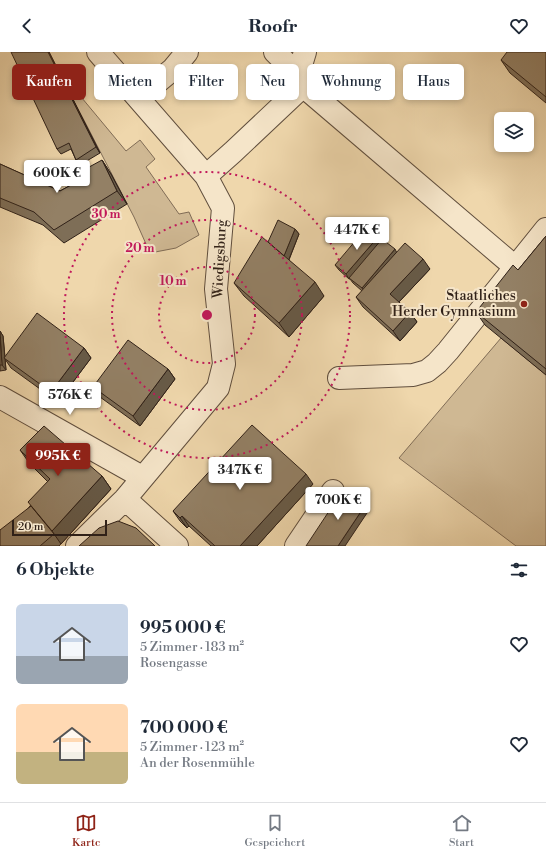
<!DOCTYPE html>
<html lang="de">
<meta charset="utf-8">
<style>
:root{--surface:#fff;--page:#f6f6f7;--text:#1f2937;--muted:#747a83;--line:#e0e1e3;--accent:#8f2418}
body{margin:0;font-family:"Libre Bodoni",serif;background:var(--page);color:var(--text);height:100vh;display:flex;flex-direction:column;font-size:15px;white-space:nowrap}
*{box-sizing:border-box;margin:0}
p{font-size:13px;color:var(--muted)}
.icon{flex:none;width:22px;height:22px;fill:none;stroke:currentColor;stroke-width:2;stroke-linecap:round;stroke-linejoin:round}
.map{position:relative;height:494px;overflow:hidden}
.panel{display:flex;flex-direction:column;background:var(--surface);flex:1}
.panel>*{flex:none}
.banner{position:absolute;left:12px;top:12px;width:522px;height:36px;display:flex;gap:8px}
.tools{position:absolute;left:494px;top:60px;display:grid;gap:8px}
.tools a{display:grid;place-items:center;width:40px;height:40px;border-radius:6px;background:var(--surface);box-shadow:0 2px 6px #0003;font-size:20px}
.scale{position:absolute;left:12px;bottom:10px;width:95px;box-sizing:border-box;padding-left:4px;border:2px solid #302118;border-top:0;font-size:11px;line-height:14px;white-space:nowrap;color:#302118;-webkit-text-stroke:3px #f5e5c9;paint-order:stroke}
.price{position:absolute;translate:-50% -34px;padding:0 9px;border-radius:4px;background:#fff;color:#222;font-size:13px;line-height:26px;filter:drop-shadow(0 1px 2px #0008)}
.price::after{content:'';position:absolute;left:50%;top:24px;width:12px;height:9px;margin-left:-6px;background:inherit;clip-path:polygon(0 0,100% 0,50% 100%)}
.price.active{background:var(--accent);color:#fff}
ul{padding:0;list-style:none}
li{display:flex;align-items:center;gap:12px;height:100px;padding:0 16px}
li span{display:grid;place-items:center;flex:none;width:112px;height:80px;border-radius:6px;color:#555}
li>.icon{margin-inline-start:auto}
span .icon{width:48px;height:48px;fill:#fffc;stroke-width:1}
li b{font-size:17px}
h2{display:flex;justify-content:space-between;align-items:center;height:48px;padding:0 16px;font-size:17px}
.pill{padding:0 14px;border-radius:6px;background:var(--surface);box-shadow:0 2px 6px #0003;font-size:14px;line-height:36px}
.pill.active{background:var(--accent);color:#fff}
header{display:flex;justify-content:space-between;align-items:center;height:52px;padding:0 16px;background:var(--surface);font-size:18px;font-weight:700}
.tabs{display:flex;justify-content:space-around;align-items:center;height:56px;border-top:1px solid var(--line);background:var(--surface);font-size:11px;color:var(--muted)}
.tabs a{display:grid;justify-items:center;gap:2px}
.tabs .active{color:var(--accent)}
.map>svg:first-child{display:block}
</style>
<header><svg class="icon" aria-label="back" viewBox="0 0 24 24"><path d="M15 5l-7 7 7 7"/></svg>Roofr<svg class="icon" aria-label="heart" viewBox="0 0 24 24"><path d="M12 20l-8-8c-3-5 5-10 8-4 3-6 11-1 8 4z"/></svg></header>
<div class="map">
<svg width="546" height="494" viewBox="0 0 546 494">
<rect width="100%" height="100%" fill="#efd7ac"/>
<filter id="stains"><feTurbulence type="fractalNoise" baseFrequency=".005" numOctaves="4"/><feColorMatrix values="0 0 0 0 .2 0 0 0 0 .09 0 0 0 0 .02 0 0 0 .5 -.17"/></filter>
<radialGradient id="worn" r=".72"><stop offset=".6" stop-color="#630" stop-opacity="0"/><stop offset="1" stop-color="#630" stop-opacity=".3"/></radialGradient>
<path fill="#cfb893" stroke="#806c56" d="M 57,16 L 126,99 L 140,88 L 155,107 L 146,115 L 179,162 L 189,160 L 199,183 L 176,196 L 150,201 L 134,165 Z
M 501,286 L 546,323 L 546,494 L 516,494 L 399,406 Z"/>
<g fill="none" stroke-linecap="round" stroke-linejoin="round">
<g stroke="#604e3d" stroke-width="24">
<path id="minor" d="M 275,0 L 298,23 L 303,34 L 515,215
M 298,23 L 305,0
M 138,46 L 173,17 L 187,0
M 206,124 L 233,100 L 303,34
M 339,326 L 413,323 L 427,319 L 437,311 L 448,299 L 546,177
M 0,345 L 142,425
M 125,447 L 177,494
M 77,494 L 125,447 L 218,336 L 224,312 L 216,237 L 223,156 L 206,124 L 98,0
M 296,494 L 333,439"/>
</g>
<use href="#minor" stroke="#f5e5c9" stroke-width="22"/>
</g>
<path fill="#7e6e57" stroke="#302118" d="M 49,0 L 100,101 L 80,113 L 76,108 L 71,97 L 61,102 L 57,97 Z
M 546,0 L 546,51 L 510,21 L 501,8 Z
M 102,108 L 111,122 L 127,152 L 64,191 L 43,173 L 0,155 L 0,112 L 60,139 L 84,126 Z
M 295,177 L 299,182 L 289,208 L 324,244 L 289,285 L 244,244 L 234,231 Z
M 546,184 L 546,323 L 485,273 L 476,260 L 518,218 Z
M 378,185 L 381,189 L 397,201 L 430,217 L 399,250 L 410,260 L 417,270 L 400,289 L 363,255 L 356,245 L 362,239 L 353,231 L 350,227 L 349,227 L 339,218 L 335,213 Z
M 0,279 L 3,284 L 5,305 L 84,296 L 91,306 L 58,350 L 11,316 L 5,307 L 6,318 L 0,319 Z
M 168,317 L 175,327 L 140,374 L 100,345 L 93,335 Z
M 20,398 L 102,424 L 111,437 L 59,494 L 0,494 L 48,430 L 30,412 Z
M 313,432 L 257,494 L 211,494 L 189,474 L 187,476 L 180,469 L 173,459 Z"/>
<path fill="#675a47" stroke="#302118" d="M 48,0 L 49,0 L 100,101 L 96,95 Z
M 102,108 L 111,122 L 127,152 L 117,139 Z
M 295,177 L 299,182 L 287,212 L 283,206 Z
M 378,185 L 382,190 L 349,227 L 346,222 Z
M 395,197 L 398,203 L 366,242 L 362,236 Z
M 423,207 L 430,217 L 397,252 L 390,242 Z
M 315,230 L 324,244 L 289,285 L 279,271 Z
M 410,260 L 417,270 L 400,289 L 393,279 Z
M 0,279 L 3,284 L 6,318 L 2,313 Z
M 84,296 L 91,306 L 58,350 L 51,340 Z
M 168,317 L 175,327 L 140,374 L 133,364 Z
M 306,422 L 313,432 L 257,494 L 240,494 Z
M 102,424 L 111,437 L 61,492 L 52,479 Z
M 366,452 L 369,458 L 345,494 L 338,494 Z
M 182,464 L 189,474 L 187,476 L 180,466 Z"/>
<path fill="#938065" stroke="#302118" d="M 11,0 L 48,0 L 96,95 L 76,108 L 69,91 L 57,97 Z
M 507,0 L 546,0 L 546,45 L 501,8 Z
M 102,108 L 117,139 L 54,178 L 34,160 L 0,146 L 0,112 L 60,139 L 84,126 L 80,120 Z
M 278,168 L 295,177 L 284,204 L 268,190 Z
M 367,175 L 378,185 L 346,222 L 335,213 Z
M 546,184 L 546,317 L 476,260 L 513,213 L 518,218 Z
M 262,185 L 315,230 L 279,271 L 234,231 Z
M 382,187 L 395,197 L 362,236 L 349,226 Z
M 405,191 L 423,207 L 390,242 L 410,260 L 393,279 L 356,245 Z
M 37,261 L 84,296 L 51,340 L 4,306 Z
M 0,285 L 2,313 L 0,313 Z
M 128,288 L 168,317 L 133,364 L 93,335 Z
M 252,373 L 306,422 L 240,494 L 215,494 L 182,464 L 180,466 L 173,459 Z
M 44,374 L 102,424 L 52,479 L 28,450 L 50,427 L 20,398 Z
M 343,438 L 366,452 L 338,494 L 306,494 Z
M 31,454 L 54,482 L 40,494 L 0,494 L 0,478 Z
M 118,469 L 136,476 L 155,494 L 79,494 L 99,476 Z"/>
<g fill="none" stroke="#c2185b" stroke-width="2" stroke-dasharray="2 4">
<circle cx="207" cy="263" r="48"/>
<circle cx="207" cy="263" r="95"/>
<circle cx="207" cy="263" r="143"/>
</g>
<circle fill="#8f2418" stroke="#f5e5c9" stroke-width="1.5" cx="524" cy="252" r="4"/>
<g text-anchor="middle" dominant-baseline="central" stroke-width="4" stroke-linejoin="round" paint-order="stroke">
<g font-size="14" fill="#302118" stroke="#f5e5c9">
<text transform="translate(220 207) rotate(-87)">Wiedigsburg</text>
</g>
<g font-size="14" fill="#302118" stroke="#f5e5c9" text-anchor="end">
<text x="516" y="244">Staatliches<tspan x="516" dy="16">Herder Gymnasium</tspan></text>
</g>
</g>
<circle cx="207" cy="263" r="6" fill="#c2185b" stroke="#f5e5c9" stroke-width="2"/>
<g font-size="12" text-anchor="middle" font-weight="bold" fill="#c2185b" stroke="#f5e5c9" stroke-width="4" stroke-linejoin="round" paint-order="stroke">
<text x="106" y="166">30 m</text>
<text x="140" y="200">20 m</text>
<text x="173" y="233">10 m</text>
</g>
<rect width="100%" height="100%" filter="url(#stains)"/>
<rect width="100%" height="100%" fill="url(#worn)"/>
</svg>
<div class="tools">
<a><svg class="icon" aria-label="layers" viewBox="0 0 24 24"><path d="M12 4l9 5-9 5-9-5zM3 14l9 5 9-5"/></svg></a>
</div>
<div class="scale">20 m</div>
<b class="price" style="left:57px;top:142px">600K €</b>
<b class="price" style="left:357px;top:199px">447K €</b>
<b class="price" style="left:70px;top:364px">576K €</b>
<b class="price active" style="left:58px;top:425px">995K €</b>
<b class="price" style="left:240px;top:439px">347K €</b>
<b class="price" style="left:338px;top:469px">700K €</b>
<div class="banner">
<a class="pill active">Kaufen</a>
<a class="pill">Mieten</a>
<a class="pill">Filter</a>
<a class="pill">Neu</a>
<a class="pill">Wohnung</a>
<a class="pill">Haus</a>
</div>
</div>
<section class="panel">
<h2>6 Objekte<svg class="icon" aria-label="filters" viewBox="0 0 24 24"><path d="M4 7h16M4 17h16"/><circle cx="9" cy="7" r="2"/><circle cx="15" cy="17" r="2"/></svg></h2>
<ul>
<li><span style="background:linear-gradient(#c9d6e8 65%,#9aa5b1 0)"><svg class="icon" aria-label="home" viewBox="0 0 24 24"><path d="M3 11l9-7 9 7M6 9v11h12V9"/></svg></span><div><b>995 000 €</b><p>5 Zimmer · 183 m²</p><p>Rosengasse</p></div><svg class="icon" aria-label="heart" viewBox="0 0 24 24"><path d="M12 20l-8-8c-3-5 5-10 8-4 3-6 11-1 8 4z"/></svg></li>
<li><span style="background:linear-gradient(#ffd9b3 60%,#c2b280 0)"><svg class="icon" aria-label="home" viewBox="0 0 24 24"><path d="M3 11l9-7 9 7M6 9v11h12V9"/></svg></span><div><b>700 000 €</b><p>5 Zimmer · 123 m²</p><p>An der Rosenmühle</p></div><svg class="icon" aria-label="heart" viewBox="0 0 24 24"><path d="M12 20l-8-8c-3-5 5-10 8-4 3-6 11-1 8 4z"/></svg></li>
</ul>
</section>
<nav class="tabs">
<a class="active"><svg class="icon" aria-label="map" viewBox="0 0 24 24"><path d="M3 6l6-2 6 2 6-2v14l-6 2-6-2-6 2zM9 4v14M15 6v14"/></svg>Karte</a>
<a><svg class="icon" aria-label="saved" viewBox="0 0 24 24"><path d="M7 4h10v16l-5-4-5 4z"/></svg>Gespeichert</a>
<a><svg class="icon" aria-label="home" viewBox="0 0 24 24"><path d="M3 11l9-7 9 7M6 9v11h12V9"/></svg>Start</a>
</nav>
